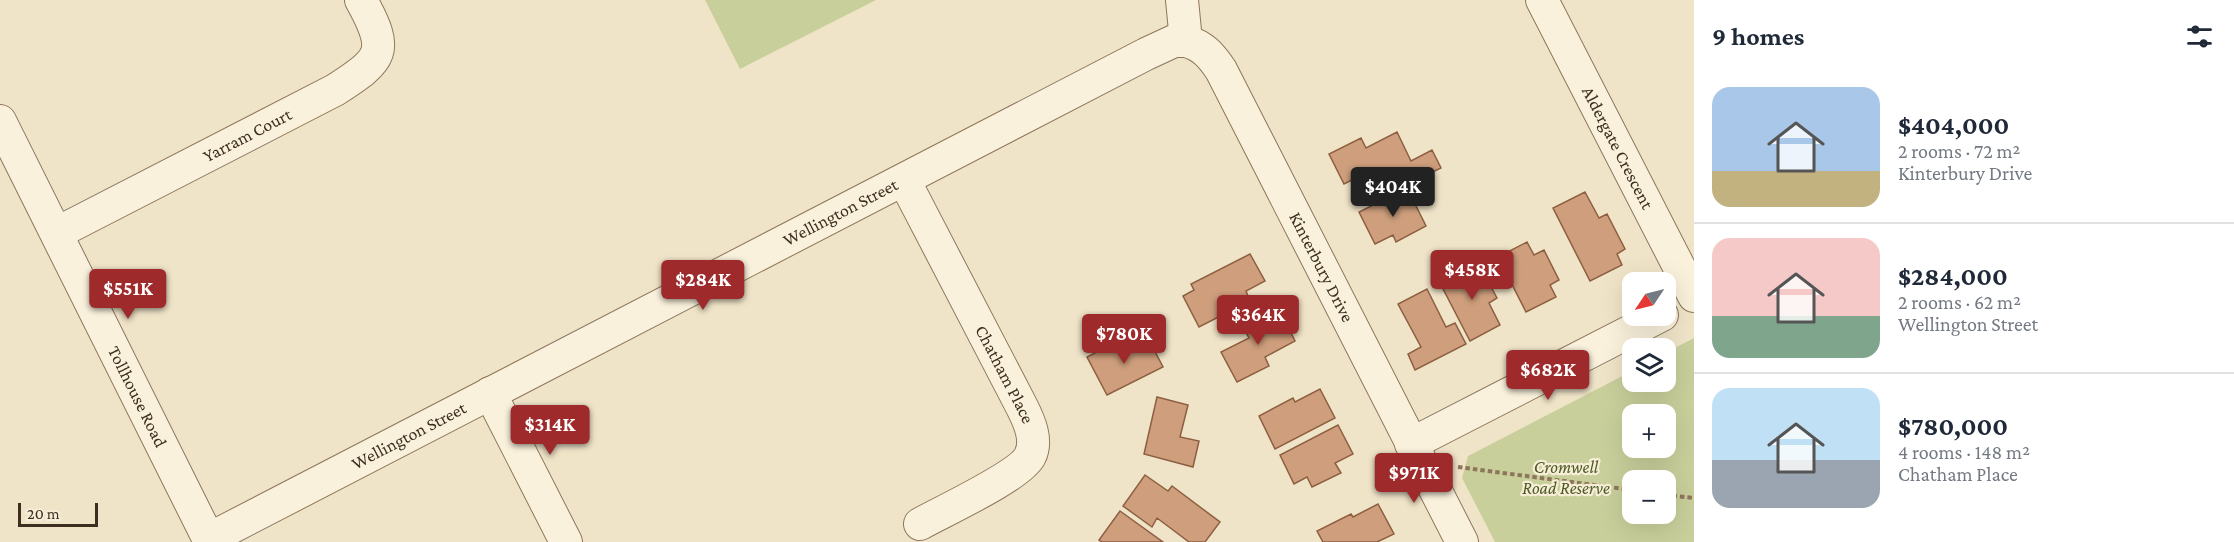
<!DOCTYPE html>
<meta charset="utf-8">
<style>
:root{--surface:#fff;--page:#f6f6f7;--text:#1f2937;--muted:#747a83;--line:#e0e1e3;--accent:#9e2a2b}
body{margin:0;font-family:"Crimson Pro",serif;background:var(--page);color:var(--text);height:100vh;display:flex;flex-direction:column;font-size:22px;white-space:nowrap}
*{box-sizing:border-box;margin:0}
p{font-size:20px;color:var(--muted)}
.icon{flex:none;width:33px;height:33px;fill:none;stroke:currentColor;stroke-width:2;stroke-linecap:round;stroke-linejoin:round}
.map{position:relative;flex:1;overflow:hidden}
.details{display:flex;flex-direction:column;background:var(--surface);width:540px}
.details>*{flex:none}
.needle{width:39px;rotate:235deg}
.controls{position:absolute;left:1622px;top:272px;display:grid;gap:12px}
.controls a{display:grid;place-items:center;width:54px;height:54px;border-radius:12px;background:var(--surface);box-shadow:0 6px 24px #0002;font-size:30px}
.scale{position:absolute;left:18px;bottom:15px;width:80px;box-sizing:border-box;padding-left:6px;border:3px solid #3d2e20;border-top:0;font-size:16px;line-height:21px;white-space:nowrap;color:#3d2e20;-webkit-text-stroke:4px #f7eed8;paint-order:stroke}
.price{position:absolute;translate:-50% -51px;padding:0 14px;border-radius:6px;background:var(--accent);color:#fff;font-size:20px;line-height:39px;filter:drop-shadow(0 2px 3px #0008)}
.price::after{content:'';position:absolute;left:50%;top:36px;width:18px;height:14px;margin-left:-9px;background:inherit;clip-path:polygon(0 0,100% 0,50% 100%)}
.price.selected{background:#222;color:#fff}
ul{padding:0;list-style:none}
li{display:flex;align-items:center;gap:18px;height:150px;padding:0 18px}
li+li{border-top:2px solid var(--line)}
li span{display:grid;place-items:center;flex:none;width:168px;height:120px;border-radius:18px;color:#555}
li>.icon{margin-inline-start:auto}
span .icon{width:72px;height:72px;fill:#fffc;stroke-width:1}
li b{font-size:26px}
h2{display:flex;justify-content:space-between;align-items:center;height:72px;padding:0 18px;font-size:26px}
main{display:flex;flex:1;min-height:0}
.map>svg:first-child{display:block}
</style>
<main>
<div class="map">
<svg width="1694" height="542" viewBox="0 0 1694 542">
<rect width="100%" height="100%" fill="#f0e4c8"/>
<path fill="#c9cf9b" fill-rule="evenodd" d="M 705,0 L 876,0 L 740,69 Z
M 1694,338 L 1694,542 L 1495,542 L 1462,478 L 1468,456 L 1632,371 L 1632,381 L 1665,381 L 1665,353 ZM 1632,414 L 1665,414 L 1665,447 L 1632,447 ZM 1632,480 L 1665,480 L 1665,513 L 1632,513 Z"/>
<path fill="#cf9f7d" stroke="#8d5f41" stroke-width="1.5" d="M 1397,132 L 1411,161 L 1432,150 L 1441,168 L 1387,195 L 1374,169 L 1344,184 L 1329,154 L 1361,138 L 1366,148 Z
M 1407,188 L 1426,226 L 1396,242 L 1393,235 L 1375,244 L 1359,212 Z
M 1585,192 L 1599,218 L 1607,214 L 1625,249 L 1617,254 L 1622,265 L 1590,281 L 1553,208 Z
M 1527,242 L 1534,255 L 1544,250 L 1559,280 L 1550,285 L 1556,297 L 1526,312 L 1498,257 Z
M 1250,254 L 1265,281 L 1246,291 L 1250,301 L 1199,327 L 1183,296 L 1194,290 L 1191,284 Z
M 1478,263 L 1497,298 L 1489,303 L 1500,325 L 1470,341 L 1440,283 Z
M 1427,289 L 1446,327 L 1455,323 L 1466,344 L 1415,370 L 1408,354 L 1421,347 L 1398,304 Z
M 1280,311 L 1295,341 L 1265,357 L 1269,366 L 1237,382 L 1221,352 L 1249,338 L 1244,329 Z
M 1148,338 L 1163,367 L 1107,395 L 1087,357 L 1116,342 L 1121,352 Z
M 1320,389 L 1335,418 L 1275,449 L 1259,416 L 1293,398 L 1295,402 Z
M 1157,397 L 1188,405 L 1180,437 L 1199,441 L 1193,467 L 1144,454 Z
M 1338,425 L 1353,454 L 1335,463 L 1341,473 L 1312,487 L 1307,477 L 1294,484 L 1280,455 Z
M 1145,475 L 1168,491 L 1172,486 L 1220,522 L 1205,542 L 1189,542 L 1157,518 L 1152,527 L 1123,506 Z
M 1378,504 L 1394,534 L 1377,542 L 1323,542 L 1317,531 L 1351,514 L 1353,517 Z
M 1120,511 L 1163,542 L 1102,542 L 1099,540 Z"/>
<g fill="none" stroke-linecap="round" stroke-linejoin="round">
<g stroke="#8d765c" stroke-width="34">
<g id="minor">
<path id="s1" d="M 1182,0 L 1186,41 C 1203,46 1211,55 1221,70 L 1462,542"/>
<path id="s2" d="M 1542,0 L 1694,296"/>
<path id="s3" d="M 0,121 L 210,542"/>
<path id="s4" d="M 904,180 L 1022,407 C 1029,421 1038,440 1030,456 C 1020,476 943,511 920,524"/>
<path id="s5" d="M 57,233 L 335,90 C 383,59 390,52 361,0"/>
<path d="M 490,393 L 566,542"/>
<path d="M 1411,444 L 1662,315"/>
<path id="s6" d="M 209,539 L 1146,54 L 1174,41 L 1186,41"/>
</g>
</g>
<path stroke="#8d765c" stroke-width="4" stroke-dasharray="4.5 3" stroke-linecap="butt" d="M 1458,467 L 1632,490
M 1665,495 L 1694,498"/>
<use href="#minor" stroke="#faf1dc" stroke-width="32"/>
</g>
<g text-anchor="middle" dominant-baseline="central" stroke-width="4.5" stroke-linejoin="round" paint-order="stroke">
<g font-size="18" fill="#3d2e20" stroke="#f7eed8">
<text stroke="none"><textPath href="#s5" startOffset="214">Yarram Court</textPath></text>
<text stroke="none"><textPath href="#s2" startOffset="166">Aldergate Crescent</textPath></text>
<text stroke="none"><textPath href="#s6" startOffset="711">Wellington Street</textPath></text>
<text stroke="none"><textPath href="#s1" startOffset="309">Kinterbury Drive</textPath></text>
<text stroke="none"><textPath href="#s4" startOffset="219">Chatham Place</textPath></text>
<text stroke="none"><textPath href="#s3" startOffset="308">Tollhouse Road</textPath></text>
<text stroke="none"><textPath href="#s6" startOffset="225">Wellington Street</textPath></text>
</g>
<g font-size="18" font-style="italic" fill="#4d5a26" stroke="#f7eed8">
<text x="1566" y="467">Cromwell<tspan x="1566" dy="21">Road Reserve</tspan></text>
</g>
</g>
</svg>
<div class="controls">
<a><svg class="needle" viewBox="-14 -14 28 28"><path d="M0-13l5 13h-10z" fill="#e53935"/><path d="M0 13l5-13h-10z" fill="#747a83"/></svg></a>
<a><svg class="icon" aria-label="layers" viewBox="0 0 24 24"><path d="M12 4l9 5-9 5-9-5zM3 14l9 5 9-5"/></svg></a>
<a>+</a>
<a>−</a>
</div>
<div class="scale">20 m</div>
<b class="price selected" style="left:1393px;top:218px">$404K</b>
<b class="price" style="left:1472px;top:301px">$458K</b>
<b class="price" style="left:703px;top:311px">$284K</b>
<b class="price" style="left:128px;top:320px">$551K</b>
<b class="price" style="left:1258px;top:346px">$364K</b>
<b class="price" style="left:1124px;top:365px">$780K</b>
<b class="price" style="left:1548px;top:401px">$682K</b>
<b class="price" style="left:550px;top:456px">$314K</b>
<b class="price" style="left:1414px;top:504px">$971K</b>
</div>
<section class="details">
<h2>9 homes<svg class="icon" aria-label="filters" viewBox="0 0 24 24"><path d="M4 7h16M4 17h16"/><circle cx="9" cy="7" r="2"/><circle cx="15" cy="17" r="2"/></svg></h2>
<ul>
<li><span style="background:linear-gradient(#a9c7e8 70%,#c2b280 0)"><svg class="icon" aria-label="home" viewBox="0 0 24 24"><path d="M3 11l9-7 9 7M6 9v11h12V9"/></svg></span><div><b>$404,000</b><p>2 rooms · 72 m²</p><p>Kinterbury Drive</p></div></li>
<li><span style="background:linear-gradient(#f6c9c9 65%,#7fa58c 0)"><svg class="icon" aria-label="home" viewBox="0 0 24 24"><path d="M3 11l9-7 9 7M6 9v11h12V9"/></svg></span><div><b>$284,000</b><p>2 rooms · 62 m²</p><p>Wellington Street</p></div></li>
<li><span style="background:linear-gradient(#bfe0f5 60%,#9aa5b1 0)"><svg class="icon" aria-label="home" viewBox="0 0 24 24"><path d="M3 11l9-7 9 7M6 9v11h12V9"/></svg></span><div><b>$780,000</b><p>4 rooms · 148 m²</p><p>Chatham Place</p></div></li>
</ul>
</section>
</main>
